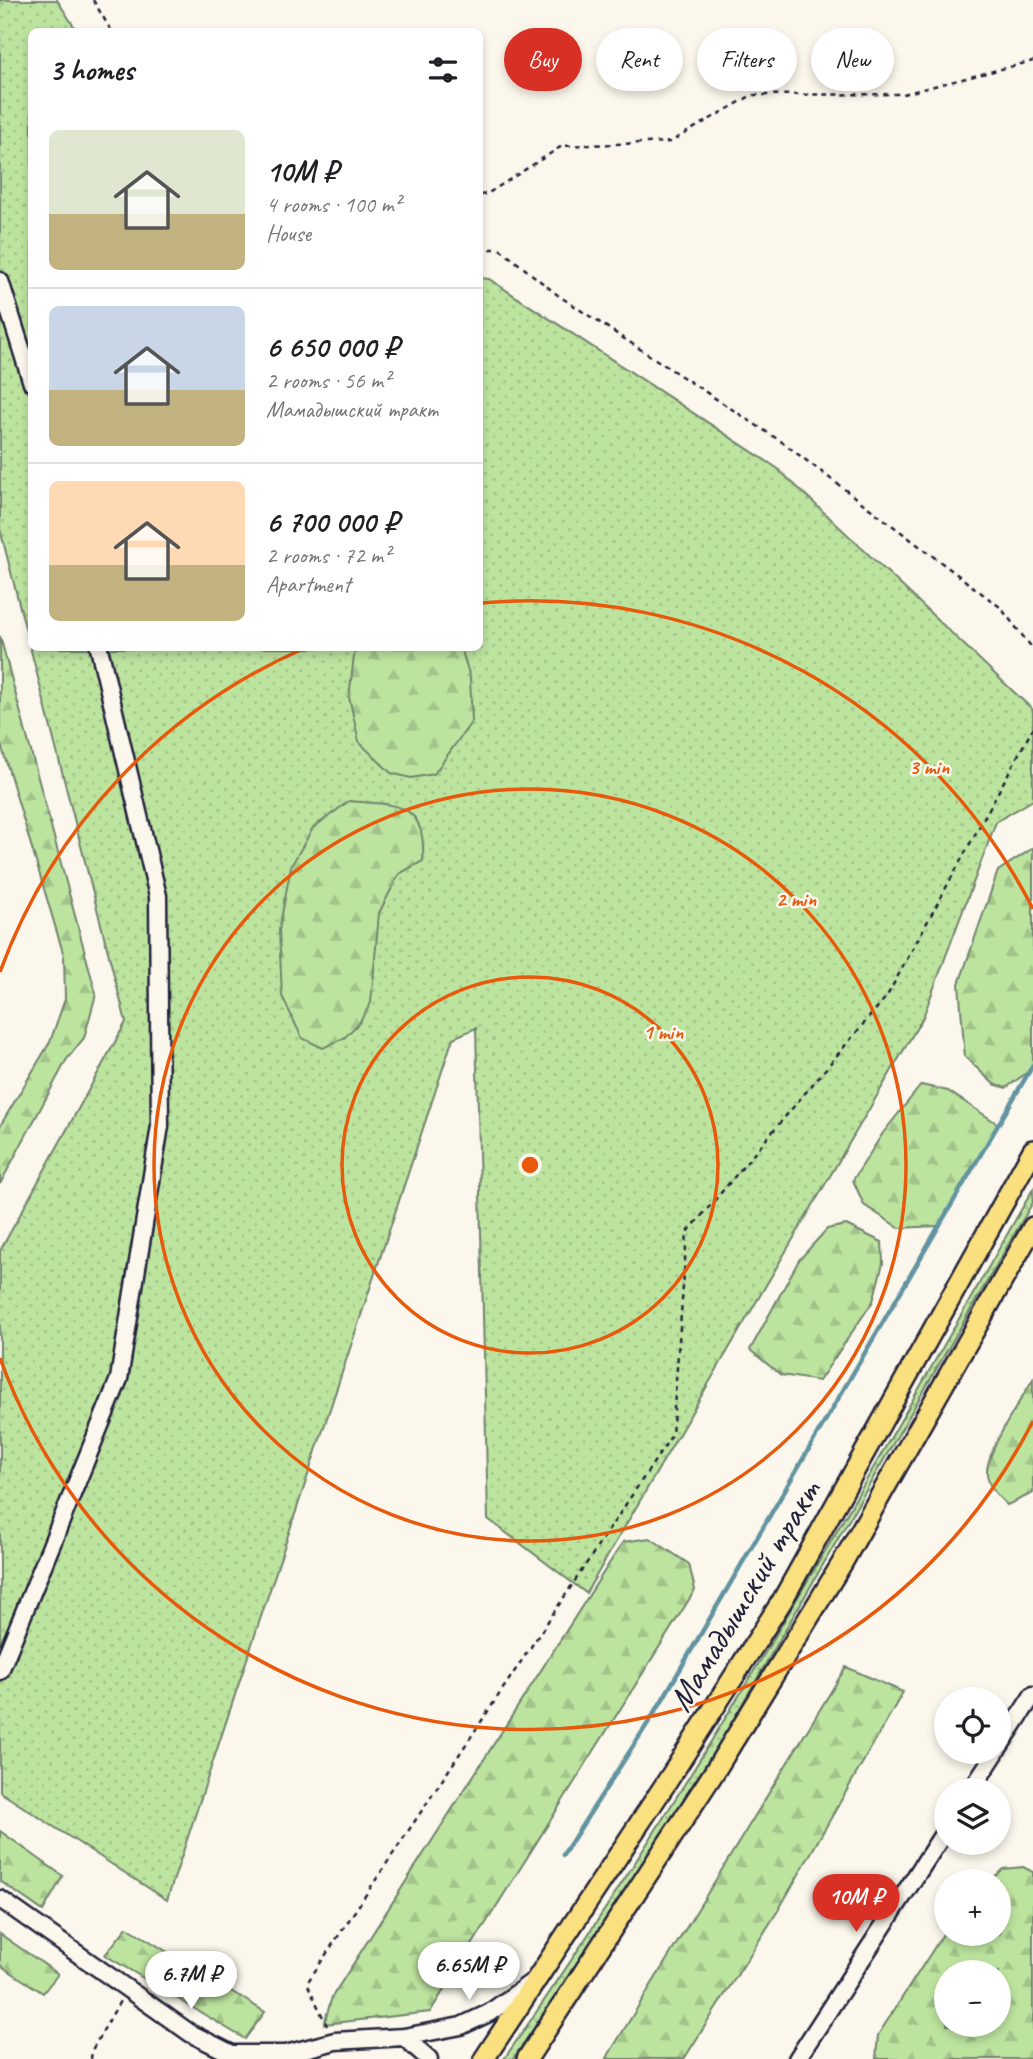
<!DOCTYPE html>
<meta charset="utf-8">
<style>
:root{--surface:#fff;--page:#f2f2f2;--text:#202124;--muted:#757577;--line:#e0e0e0;--accent:#d93025}
body{margin:0;font-family:Caveat,sans-serif;background:var(--page);color:var(--text);height:100vh;display:flex;flex-direction:column;font-size:26px;white-space:nowrap}
*{box-sizing:border-box;margin:0}
p{font-size:23px;color:var(--muted)}
.icon{flex:none;width:38px;height:38px;fill:none;stroke:currentColor;stroke-width:2;stroke-linecap:round;stroke-linejoin:round}
.map{position:relative;flex:1;overflow:hidden}
.details{position:absolute;left:28px;top:28px;width:455px;height:623px;display:flex;flex-direction:column;background:var(--surface);border-radius:10px;box-shadow:0 4px 10px #0003}
.details>*{flex:none}
.top-card{position:absolute;left:504px;top:28px;width:424px;height:63px;display:flex;gap:14px}
.controls{position:absolute;left:934px;top:1687px;display:grid;gap:14px}
.controls a{display:grid;place-items:center;width:77px;height:77px;border-radius:50%;background:var(--surface);box-shadow:0 4px 10px #0003;font-size:35px}
.price{position:absolute;translate:-50% -60px;padding:0 16px;border-radius:24px;background:#fff;color:#222;font-size:23px;line-height:46px;filter:drop-shadow(0 2px 4px #0008)}
.price::after{content:'';position:absolute;left:50%;top:42px;width:21px;height:16px;margin-left:-10px;background:inherit;clip-path:polygon(0 0,100% 0,50% 100%)}
.price.on{background:var(--accent);color:#fff}
ul{padding:0;list-style:none}
li{display:flex;align-items:center;gap:21px;height:175px;padding:0 21px}
li+li{border-top:2px solid var(--line)}
li span{display:grid;place-items:center;flex:none;width:196px;height:140px;border-radius:10px;color:#555}
li>.icon{margin-inline-start:auto}
span .icon{width:84px;height:84px;fill:#fffc;stroke-width:1}
li b{font-size:30px}
h2{display:flex;justify-content:space-between;align-items:center;height:84px;padding:0 21px;font-size:30px}
.pill{padding:0 24px;border-radius:32px;background:var(--surface);box-shadow:0 4px 10px #0003;font-size:24px;line-height:63px}
.pill.on{background:var(--accent);color:#fff}
.map>svg:first-child{display:block}
</style>
<div class="map">
<svg width="1033" height="2059" viewBox="0 0 1033 2059">
<defs>
<pattern id="grass-dots" width="8" height="8" patternUnits="userSpaceOnUse" patternTransform="scale(1.75)"><rect width="8" height="8" fill="#bde49f"/><path d="M2 2h.1M6 6h.1" fill="none" stroke="#a2c38a" stroke-width="1.8" stroke-linecap="round"/></pattern>
<pattern id="forest-firs" width="22" height="20" patternUnits="userSpaceOnUse" patternTransform="scale(1.75)"><rect width="22" height="20" fill="#bde49f"/><path d="M5 1l3.5 6h-7zM16 11l3.5 6h-7z" fill="#a2c38a"/></pattern>
</defs>
<rect width="100%" height="100%" fill="#fbf7ec"/>
<filter id="ink" filterUnits="userSpaceOnUse"><feTurbulence type="fractalNoise" baseFrequency=".0143" numOctaves="2"/><feDisplacementMap in="SourceGraphic" scale="14" xChannelSelector="R" yChannelSelector="G"/><feConvolveMatrix kernelMatrix="1 2 1 2 8 2 1 2 1" color-interpolation-filters="sRGB"/></filter>
<g filter="url(#ink)">
<path fill="url(#grass-dots)" stroke="#70836d" stroke-width="2" d="M 0,0 L 57,0 L 77,31 L 32,32 L 32,648 L 480,648 L 480,278 L 489,279 L 777,468 L 1033,710 L 1033,800 L 996,822 L 923,1017 L 586,1593 L 488,1519 L 476,1028 L 453,1038 L 167,1900 L 0,1792 L 0,1251 L 126,1022 L 0,529 Z
M 1033,1189 L 1033,1202 L 725,1734 L 633,1879 L 528,2037 L 513,2059 L 504,2059 C 698,1781 865,1484 1033,1189 Z"/>
<path fill="url(#forest-firs)" stroke="#70836d" stroke-width="2" fill-rule="evenodd" d="M 0,636 L 96,994 L 84,1038 L 67,1059 L 0,1184 L 0,1126 L 50,1042 L 65,999 L 64,956 L 0,741 Z
M 355,648 L 461,648 L 470,677 L 472,721 L 434,774 L 411,778 L 391,773 L 359,742 L 349,697 Z
M 349,801 C 398,805 426,801 423,861 L 399,874 L 379,913 L 371,1003 L 359,1023 L 344,1038 L 323,1048 L 302,1038 L 282,996 L 279,930 L 291,866 L 313,828 Z
M 1033,848 L 1033,1068 L 1006,1088 L 994,1084 L 965,1057 L 959,984 L 998,871 Z
M 921,1085 L 948,1091 L 998,1124 L 938,1226 L 899,1228 L 864,1205 L 853,1180 L 883,1133 Z
M 846,1225 L 882,1242 L 883,1263 L 873,1301 L 819,1381 L 781,1375 L 750,1350 L 799,1260 L 827,1229 Z
M 1033,1379 L 1033,1493 L 1007,1505 C 998,1496 988,1488 987,1473 C 986,1451 1021,1400 1033,1379 Z
M 650,1538 L 689,1564 L 695,1590 L 430,2012 L 324,2024 L 332,1997 L 623,1542 Z
M 846,1667 L 903,1692 L 779,1909 L 684,2059 L 606,2059 Z
M 0,1831 L 63,1876 L 43,1911 L 0,1881 Z
M 1023,1867 L 1033,1872 L 1033,2059 L 876,2059 L 878,2035 L 947,1928 L 947,1934 L 999,1934 L 999,1881 L 990,1881 L 1003,1869 ZM 947,1972 L 999,1972 L 999,2025 L 947,2025 Z
M 127,1927 L 265,2012 L 245,2039 L 105,1955 Z
M 0,1934 L 58,1974 L 43,1993 L 0,1965 Z"/>
<g fill="none" stroke-linecap="round" stroke-linejoin="round">
<path stroke="#6293a0" stroke-width="4.5" d="M 563,1855 L 657,1709 L 1033,1065"/>
<g stroke="#22223b" stroke-width="21">
<path id="minor" d="M 0,281 L 32,383
M 0,1671 L 119,1379 L 160,1126 L 158,896 L 99,648
M 999,1747 L 1033,1695
M 971,1790 L 996,1752
M 0,1899 L 190,2033 L 232,2054 L 286,2054 L 335,2041 L 404,2037 L 461,2026 L 489,2013 L 532,1982
M 404,2037 L 429,2059
M 797,2059 L 947,1828"/>
</g>
<g stroke="#22223b" stroke-width="24">
<path id="major" d="M 484,2059 L 670,1777 L 782,1601 L 1033,1150
M 527,2059 L 713,1774 L 841,1565 L 1033,1227"/>
</g>
<path stroke="#22223b" stroke-width="2.5" stroke-dasharray="5 5" stroke-linecap="butt" d="M 93,0 L 112,32
M 480,195 L 487,194 L 562,146 L 670,142 L 752,95 L 903,94 L 1033,61
M 480,249 L 500,249 L 559,296 L 782,442 L 1000,607 L 1033,649
M 327,2026 L 307,1983 L 672,1435 L 687,1233 L 887,996 L 1033,728
M 91,2059 L 92,2050 L 120,2001"/>
<use href="#minor" stroke="#fbf7ec" stroke-width="16"/>
<use href="#major" stroke="#fbe080" stroke-width="19"/>
</g>
</g>
<g fill="none" stroke="#e8590c" stroke-width="3.5">
<circle cx="530" cy="1165" r="188"/>
<circle cx="530" cy="1165" r="376"/>
<path d="M1033 1421A564 564 0 0 1 0 1358M0 972A564 564 0 0 1 305 648M481 603A564 564 0 0 1 1033 909"/>
</g>
<g text-anchor="middle" dominant-baseline="central" stroke-width="5" stroke-linejoin="round" paint-order="stroke">
<g font-size="35" fill="#22223b" stroke="#fbf7ec">
<text transform="translate(744 1596) rotate(-59)">Мамадышский тракт</text>
</g>
</g>
<circle cx="530" cy="1165" r="10" fill="#e8590c" stroke="#fbf7ec" stroke-width="3.5"/>
<g font-size="21" text-anchor="middle" font-weight="bold" fill="#e8590c" stroke="#fbf7ec" stroke-width="5" stroke-linejoin="round" paint-order="stroke">
<text x="929" y="774">3 min</text>
<text x="796" y="906">2 min</text>
<text x="663" y="1039">1 min</text>
</g>
</svg>
<div class="controls">
<a><svg class="icon" aria-label="locate" viewBox="0 0 24 24"><circle cx="12" cy="12" r="6"/><path d="M12 2v4M12 18v4M2 12h4M18 12h4"/></svg></a>
<a><svg class="icon" aria-label="layers" viewBox="0 0 24 24"><path d="M12 4l9 5-9 5-9-5zM3 14l9 5 9-5"/></svg></a>
<a>+</a>
<a>−</a>
</div>
<b class="price on" style="left:856px;top:1934px">10M ₽</b>
<b class="price" style="left:469px;top:2002px">6.65M ₽</b>
<b class="price" style="left:191px;top:2011px">6.7M ₽</b>
<div class="top-card">
<a class="pill on">Buy</a>
<a class="pill">Rent</a>
<a class="pill">Filters</a>
<a class="pill">New</a>
</div>
<section class="details">
<h2>3 homes<svg class="icon" aria-label="filters" viewBox="0 0 24 24"><path d="M4 7h16M4 17h16"/><circle cx="9" cy="7" r="2"/><circle cx="15" cy="17" r="2"/></svg></h2>
<ul>
<li><span style="background:linear-gradient(#dfe7d0 60%,#c2b280 0)"><svg class="icon" aria-label="home" viewBox="0 0 24 24"><path d="M3 11l9-7 9 7M6 9v11h12V9"/></svg></span><div><b>10M ₽</b><p>4 rooms · 100 m²</p><p>House</p></div></li>
<li><span style="background:linear-gradient(#c9d6e8 60%,#c2b280 0)"><svg class="icon" aria-label="home" viewBox="0 0 24 24"><path d="M3 11l9-7 9 7M6 9v11h12V9"/></svg></span><div><b>6 650 000 ₽</b><p>2 rooms · 56 m²</p><p>Мамадышский тракт</p></div></li>
<li><span style="background:linear-gradient(#ffd9b3 60%,#c2b280 0)"><svg class="icon" aria-label="home" viewBox="0 0 24 24"><path d="M3 11l9-7 9 7M6 9v11h12V9"/></svg></span><div><b>6 700 000 ₽</b><p>2 rooms · 72 m²</p><p>Apartment</p></div></li>
</ul>
</section>
</div>
